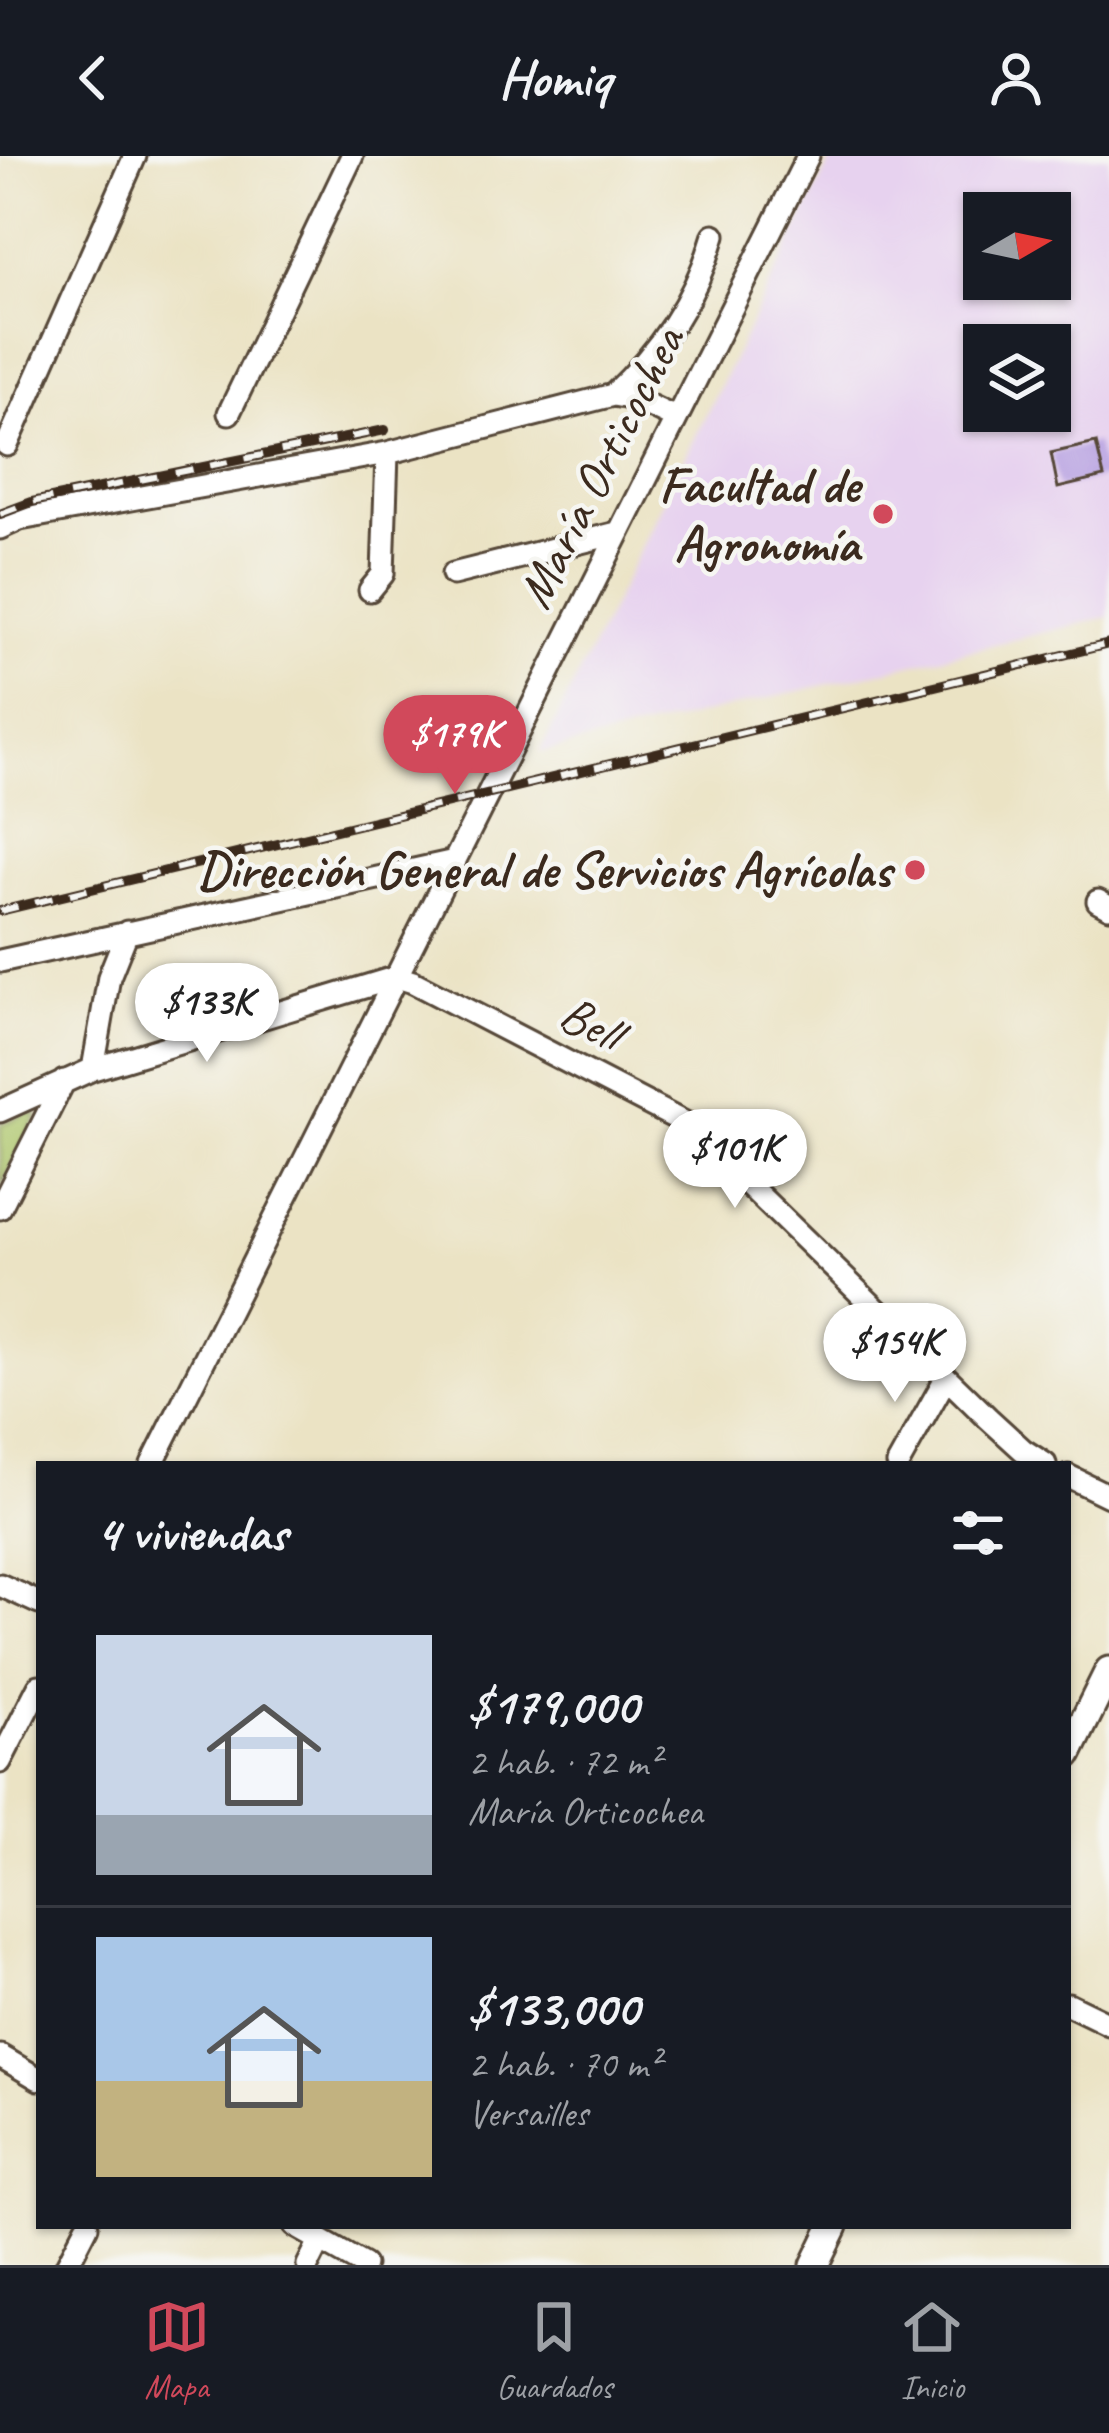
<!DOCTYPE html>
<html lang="es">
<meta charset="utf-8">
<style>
:root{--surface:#171b24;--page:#242831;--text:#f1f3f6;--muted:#9ea1a6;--line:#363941;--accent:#d1495b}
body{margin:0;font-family:Caveat,sans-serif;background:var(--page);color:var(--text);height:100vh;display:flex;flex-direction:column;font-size:45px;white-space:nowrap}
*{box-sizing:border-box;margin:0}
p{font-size:39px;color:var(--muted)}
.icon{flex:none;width:66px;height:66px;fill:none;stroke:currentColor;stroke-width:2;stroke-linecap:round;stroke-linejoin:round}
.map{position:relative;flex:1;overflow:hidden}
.drawer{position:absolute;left:36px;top:1305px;width:1035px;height:768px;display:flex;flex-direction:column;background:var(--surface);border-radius:0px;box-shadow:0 3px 9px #0004}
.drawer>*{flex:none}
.needle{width:78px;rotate:81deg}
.tools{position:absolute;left:963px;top:36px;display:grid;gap:24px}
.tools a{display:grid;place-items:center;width:108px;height:108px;border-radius:0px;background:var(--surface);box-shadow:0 3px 9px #0004;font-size:60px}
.price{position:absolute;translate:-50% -102px;padding:0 27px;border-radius:42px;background:#fff;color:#222;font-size:39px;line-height:78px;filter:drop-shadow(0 3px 6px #0008)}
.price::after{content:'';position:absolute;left:50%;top:72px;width:36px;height:27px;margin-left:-18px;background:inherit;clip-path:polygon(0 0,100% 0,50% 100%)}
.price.active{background:var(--accent);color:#fff}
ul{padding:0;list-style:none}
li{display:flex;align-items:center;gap:36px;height:300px;padding:0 60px}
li+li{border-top:3px solid var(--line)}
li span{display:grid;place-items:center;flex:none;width:336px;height:240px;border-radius:0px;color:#555}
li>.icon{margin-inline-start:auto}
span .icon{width:144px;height:144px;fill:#fffc;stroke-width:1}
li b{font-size:51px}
h2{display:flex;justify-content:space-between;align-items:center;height:144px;padding:0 60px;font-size:51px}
header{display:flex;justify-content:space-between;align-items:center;height:156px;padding:0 60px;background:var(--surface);font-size:54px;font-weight:600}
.menu{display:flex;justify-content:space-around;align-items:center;height:168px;border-top:3px solid var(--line);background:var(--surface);font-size:33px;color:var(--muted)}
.menu a{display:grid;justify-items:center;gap:6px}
.menu .active{color:var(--accent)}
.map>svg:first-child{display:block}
</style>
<header><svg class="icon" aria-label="back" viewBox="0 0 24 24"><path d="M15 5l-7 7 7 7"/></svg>Homiq<svg class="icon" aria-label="person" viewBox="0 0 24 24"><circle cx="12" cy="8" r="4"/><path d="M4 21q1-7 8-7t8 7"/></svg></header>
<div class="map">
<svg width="1109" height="2109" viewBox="0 0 1109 2109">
<rect width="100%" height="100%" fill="#f6f6f2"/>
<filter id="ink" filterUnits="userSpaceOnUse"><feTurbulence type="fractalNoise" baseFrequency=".00833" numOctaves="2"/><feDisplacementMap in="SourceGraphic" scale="24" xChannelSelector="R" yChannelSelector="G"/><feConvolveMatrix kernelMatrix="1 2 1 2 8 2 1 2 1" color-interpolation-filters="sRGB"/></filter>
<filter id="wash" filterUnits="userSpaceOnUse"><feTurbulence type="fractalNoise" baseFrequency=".004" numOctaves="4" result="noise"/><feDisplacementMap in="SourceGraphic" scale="48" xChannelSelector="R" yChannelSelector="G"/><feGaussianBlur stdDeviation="2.7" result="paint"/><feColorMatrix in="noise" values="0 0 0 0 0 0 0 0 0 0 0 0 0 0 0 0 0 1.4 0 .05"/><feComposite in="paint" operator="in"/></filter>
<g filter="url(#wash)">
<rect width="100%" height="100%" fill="#ebe3c4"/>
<path fill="#e7d2ef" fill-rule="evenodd" d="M 833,0 L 1109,0 L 1109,461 L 540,597 ZM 984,57 L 1050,57 L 1050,123 L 984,123 ZM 984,189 L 1050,189 L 1050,255 L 984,255 Z"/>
<path fill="#afc76d" stroke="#757846" stroke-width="3" d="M 30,955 L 38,959 L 0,1033 L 0,968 Z"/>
<g id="blocks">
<path fill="#b69fe1" d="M 1096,287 L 1104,321 L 1058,332 L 1051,297 Z"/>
</g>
</g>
<g filter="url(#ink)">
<use href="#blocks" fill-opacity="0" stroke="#554637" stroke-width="3"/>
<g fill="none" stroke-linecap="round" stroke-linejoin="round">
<g stroke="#554637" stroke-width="27">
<path id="minor" d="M 613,239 C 661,194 696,143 714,79
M 229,257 L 352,0
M 7,289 L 135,0
M 0,372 L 20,363 L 387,297 L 613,239 L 635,243 L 675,262
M 453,418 L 617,377
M 370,434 L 383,418 L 387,297
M 1098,745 L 1109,751
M 0,805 L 455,705
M 93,913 L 109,821 L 127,776
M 0,955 L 93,913 L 397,821 L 413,826 L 685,967 L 988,1262 L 1023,1294 L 1045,1308
M 0,1052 L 64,925
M 152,1308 L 808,0
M 898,1308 L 946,1222
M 1068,1320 L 1109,1340
M 0,1429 L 39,1447
M 0,1606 L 39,1530
M 1068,1848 L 1109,1868
M 0,1900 L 39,1923
M 295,2070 L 364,2109
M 67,2109 L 87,2070
M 308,2109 L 320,2085"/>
</g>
<g stroke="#554637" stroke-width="33">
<path id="major" d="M 1068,1598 L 1109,1515
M 815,2109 L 834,2070"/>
</g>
<use href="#minor" stroke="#fff" stroke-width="21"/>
<use href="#major" stroke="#fff" stroke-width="27"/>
<g stroke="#3b2a1e" stroke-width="10">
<path id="rail" d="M 0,358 L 32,346 L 385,274
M 0,755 L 1109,488"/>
</g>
<use href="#rail" stroke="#f6f6f2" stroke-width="6" stroke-dasharray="18" stroke-linecap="butt"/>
</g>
</g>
<g fill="#d1495b" stroke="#f6f6f2" stroke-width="4.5">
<circle cx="883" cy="358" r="12"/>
<circle cx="915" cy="714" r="12"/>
</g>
<g text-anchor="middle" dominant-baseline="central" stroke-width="9" stroke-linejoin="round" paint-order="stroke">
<g font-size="51" fill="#3b2a1e" stroke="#f6f6f2">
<text transform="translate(600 311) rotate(-63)">María Orticochea</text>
<text transform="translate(591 867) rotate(27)">Bell</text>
</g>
<g font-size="51" font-weight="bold" fill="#3b2a1e" stroke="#f6f6f2" text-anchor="end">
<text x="859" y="329">Facultad de<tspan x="859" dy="59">Agronomía</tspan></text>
<text x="891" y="714">Dirección General de Servicios Agrícolas</text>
</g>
</g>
</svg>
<div class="tools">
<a><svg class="needle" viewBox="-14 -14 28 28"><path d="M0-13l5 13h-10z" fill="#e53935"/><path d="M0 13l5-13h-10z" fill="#9ea1a6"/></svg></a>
<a><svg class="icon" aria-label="layers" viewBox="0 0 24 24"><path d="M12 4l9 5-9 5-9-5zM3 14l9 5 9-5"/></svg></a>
</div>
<b class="price active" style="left:455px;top:641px">$179K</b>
<b class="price" style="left:207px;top:909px">$133K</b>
<b class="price" style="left:735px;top:1055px">$101K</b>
<b class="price" style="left:895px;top:1249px">$154K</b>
<section class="drawer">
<h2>4 viviendas<svg class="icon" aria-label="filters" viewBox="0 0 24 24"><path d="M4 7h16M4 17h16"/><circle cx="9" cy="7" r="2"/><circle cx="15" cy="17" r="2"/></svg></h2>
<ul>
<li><span style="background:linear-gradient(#c9d6e8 75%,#9aa5b1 0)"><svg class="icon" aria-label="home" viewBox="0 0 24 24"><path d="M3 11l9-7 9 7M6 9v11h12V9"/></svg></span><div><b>$179,000</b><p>2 hab. · 72 m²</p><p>María Orticochea</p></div></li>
<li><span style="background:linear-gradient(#a9c7e8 60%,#c2b280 0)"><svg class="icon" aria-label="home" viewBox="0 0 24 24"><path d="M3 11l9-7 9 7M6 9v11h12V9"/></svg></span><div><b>$133,000</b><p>2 hab. · 70 m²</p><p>Versailles</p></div></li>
</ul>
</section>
</div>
<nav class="menu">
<a class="active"><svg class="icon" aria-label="map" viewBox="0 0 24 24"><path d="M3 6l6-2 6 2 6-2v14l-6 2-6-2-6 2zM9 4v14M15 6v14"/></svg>Mapa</a>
<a><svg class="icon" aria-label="saved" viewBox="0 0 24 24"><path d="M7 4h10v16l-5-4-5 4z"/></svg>Guardados</a>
<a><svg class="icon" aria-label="home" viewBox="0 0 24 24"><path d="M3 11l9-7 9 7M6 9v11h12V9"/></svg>Inicio</a>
</nav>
